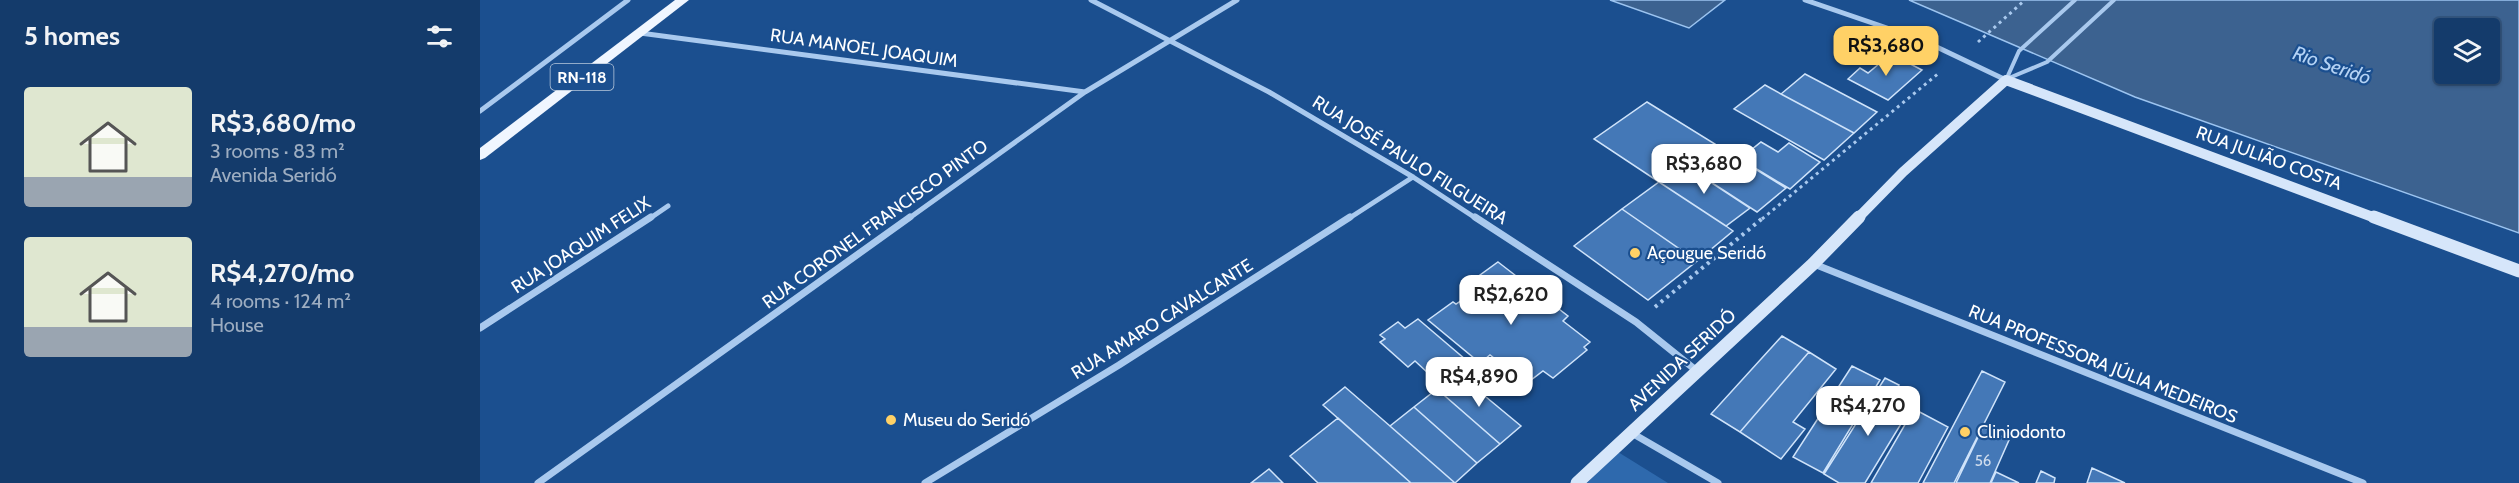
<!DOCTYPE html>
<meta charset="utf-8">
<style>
:root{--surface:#143b6b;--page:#1d4271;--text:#f1f3f6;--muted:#9dadc1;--line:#33557e;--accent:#ffd166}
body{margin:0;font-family:Cabin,sans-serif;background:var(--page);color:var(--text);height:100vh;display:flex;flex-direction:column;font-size:22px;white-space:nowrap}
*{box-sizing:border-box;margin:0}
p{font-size:20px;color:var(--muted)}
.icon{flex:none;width:33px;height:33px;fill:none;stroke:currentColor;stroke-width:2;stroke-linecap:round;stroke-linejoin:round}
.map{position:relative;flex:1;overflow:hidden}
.side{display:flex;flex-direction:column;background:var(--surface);width:480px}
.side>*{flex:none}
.controls{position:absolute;left:1954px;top:18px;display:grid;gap:12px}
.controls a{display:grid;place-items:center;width:66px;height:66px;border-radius:6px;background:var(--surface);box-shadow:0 2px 4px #0004,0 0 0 2px var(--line);font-size:30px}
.price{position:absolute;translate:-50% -51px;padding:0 14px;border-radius:12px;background:#fff;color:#222;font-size:20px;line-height:39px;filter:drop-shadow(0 2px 3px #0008)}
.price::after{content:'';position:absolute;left:50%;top:36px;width:18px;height:14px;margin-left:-9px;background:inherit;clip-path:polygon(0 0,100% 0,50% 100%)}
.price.active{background:var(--accent);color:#111}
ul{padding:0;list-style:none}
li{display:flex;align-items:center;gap:18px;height:150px;padding:0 24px}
li span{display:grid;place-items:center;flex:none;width:168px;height:120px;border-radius:6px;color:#555}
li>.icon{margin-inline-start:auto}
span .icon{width:72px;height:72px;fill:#fffc;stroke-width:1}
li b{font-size:26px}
h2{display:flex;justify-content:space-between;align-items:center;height:72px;padding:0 24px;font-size:26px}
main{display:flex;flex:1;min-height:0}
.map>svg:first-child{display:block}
</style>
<main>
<section class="side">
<h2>5 homes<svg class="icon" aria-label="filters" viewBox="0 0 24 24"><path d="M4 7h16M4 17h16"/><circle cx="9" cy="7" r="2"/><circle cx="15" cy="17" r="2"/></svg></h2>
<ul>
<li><span style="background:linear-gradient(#dfe7d0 75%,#9aa5b1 0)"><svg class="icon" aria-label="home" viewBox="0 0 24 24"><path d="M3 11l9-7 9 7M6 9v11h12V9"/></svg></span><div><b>R$3,680/mo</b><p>3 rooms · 83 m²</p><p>Avenida Seridó</p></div></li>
<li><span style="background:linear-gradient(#dfe7d0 75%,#9aa5b1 0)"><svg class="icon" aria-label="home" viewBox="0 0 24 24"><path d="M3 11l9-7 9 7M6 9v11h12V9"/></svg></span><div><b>R$4,270/mo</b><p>4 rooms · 124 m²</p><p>House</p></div></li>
</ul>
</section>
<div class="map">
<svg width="2039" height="483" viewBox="0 0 2039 483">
<rect width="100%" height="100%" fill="#1b4f8f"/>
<path fill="#2e69ad" d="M 1138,452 L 1188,483 L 1107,483 Z"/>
<path fill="#3c6290" stroke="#9cc4f0" stroke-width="1.5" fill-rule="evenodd" d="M 1130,0 L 1245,0 L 1209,28 Z
M 1429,0 L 2039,0 L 2039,233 L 1655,97 ZM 1965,28 L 2010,28 L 2010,74 L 1965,74 Z"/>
<path fill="#4478b7" stroke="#cfe3fa" stroke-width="1.5" d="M 1411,54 L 1442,70 L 1408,100 L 1368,79 L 1380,68 L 1388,73 Z
M 1325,74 L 1397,112 L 1374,133 L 1301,94 Z
M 1285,85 L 1301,94 L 1374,133 L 1344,160 L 1254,109 Z
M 1167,102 L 1306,188 L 1277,212 L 1203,164 L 1179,182 L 1114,139 Z
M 1281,142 L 1298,152 L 1309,143 L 1340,162 L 1310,189 L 1260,159 Z
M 1203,164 L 1270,208 L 1246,226 L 1179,182 Z
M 1179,182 L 1246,226 L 1253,231 L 1217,261 L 1142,209 Z
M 1142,209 L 1217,261 L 1168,300 L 1094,246 Z
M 1018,262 L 1088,316 L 1083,321 L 1110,342 L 1104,347 L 1107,350 L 1073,378 L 1063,371 L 1051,380 L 1028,361 L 1023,365 L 1010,355 L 1000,363 L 948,320 L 973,302 L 976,304 L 997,290 L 989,283 Z
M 938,319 L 1006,377 L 994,387 L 978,372 L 961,385 L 935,361 L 928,367 L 900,342 L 905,339 L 900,335 L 918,322 L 925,328 Z
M 1302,336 L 1329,352 L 1260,432 L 1231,414 Z
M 1329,352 L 1356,369 L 1313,422 L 1325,429 L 1301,459 L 1260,432 Z
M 1372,366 L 1400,380 L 1343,473 L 1313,457 Z
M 1502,371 L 1525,382 L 1474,483 L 1443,483 Z
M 978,372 L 994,387 L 1041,426 L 1020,444 L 957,389 Z
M 1405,378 L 1419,385 L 1414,392 L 1422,396 L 1414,408 L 1427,414 L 1385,483 L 1359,483 L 1344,474 Z
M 865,387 L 910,426 L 975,483 L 931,483 L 843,405 Z
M 957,389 L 1020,444 L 997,463 L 934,407 Z
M 934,407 L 997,463 L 975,483 L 910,426 Z
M 1434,409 L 1468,427 L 1438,483 L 1391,483 Z
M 858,418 L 931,483 L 838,483 L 810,456 Z
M 1503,427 L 1529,440 L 1510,483 L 1476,483 Z
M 1612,468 L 1645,483 L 1607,483 Z
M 789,469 L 803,483 L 771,483 Z
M 1561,471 L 1575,478 L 1574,483 L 1556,483 Z
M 1516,472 L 1539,483 L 1511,483 Z"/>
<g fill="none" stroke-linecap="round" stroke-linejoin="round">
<path stroke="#a9c9ee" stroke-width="3" stroke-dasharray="3 4" stroke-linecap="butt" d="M 1498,42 L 1545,0
M 1282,219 L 1459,73"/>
<path stroke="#a9c9ee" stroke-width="4" stroke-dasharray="3 4.5" stroke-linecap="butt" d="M 1175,307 L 1284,217"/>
<path stroke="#a9c9ee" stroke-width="4" d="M 1529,78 L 1567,62 L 1634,0
M 1526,80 L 1539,51 L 1595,0"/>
<path stroke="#a9c9ee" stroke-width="5" d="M 611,0 L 789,92 L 933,177 L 997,219
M 1325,0 L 1442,40 L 1526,80
M 160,33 L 605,92
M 0,111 L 148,0
M 169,219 L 188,206
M 428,219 L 605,92 L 757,0
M 868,219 L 933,177"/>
<path stroke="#a9c9ee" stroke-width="7" d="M 995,217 L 1156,322 L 1217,371
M 1334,264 L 1883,483
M 0,328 L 171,217
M 1150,432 L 1238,483
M 58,483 L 430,217
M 445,483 L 639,365 L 870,217"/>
<path stroke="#d6e6fa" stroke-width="10" d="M 1377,219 L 1423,172 L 1526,80 L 1898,219"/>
<path stroke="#d6e6fa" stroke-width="13" d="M 1894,217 L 2039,271
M 1097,483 L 1333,264 L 1379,217"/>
<path fill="#f0f6ff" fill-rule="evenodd" d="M 195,0 L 209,0 L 5,158 L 0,160 L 0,148 Z"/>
</g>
<g fill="#ffd166" stroke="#1b4f8f" stroke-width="2">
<circle cx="1155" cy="253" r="6"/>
<circle cx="411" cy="420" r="6"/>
<circle cx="1485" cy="432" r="6"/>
</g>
<g text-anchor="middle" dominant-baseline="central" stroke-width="4.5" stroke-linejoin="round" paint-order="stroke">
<g font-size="15" fill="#d0dded">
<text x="1503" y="461">56</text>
</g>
<rect fill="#1b4f8f" stroke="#bbcadd" stroke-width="1.5" x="70.5" y="64" width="63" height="26" rx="4.5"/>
<g font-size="16" font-weight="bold" fill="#fff">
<text x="102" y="77">RN-118</text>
</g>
<g font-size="18" fill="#fff" stroke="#1b4f8f">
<text transform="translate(384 48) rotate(8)">RUA MANOEL JOAQUIM</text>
<text transform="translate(1789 158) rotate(20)">RUA JULIÃO COSTA</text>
<text transform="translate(930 160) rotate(32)">RUA JOSÉ PAULO FILGUEIRA</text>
<text transform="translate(395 224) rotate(-36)">RUA CORONEL FRANCISCO PINTO</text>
<text transform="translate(101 245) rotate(-33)">RUA JOAQUIM FELIX</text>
<text transform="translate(682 319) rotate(-32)">RUA AMARO CAVALCANTE</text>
<text transform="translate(1202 360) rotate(-43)">AVENIDA SERIDÓ</text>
<text transform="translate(1623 364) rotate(22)">RUA PROFESSORA JÚLIA MEDEIROS</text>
</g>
<g font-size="18" fill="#fff" stroke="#1b4f8f" text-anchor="start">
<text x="1167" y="253">Açougue Seridó</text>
<text x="423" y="420">Museu do Seridó</text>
<text x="1497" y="432">Cliniodonto</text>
</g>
<g font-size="20" font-style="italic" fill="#b5d3f5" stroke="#1b4f8f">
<text transform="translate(1852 65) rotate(19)">Rio Seridó</text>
</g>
</g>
</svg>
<div class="controls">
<a><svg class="icon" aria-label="layers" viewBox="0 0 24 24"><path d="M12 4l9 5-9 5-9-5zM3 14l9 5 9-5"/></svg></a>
</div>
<b class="price active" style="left:1406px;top:77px">R$3,680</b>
<b class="price" style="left:1224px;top:195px">R$3,680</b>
<b class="price" style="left:1031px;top:326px">R$2,620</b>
<b class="price" style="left:999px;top:408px">R$4,890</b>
<b class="price" style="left:1388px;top:437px">R$4,270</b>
</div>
</main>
